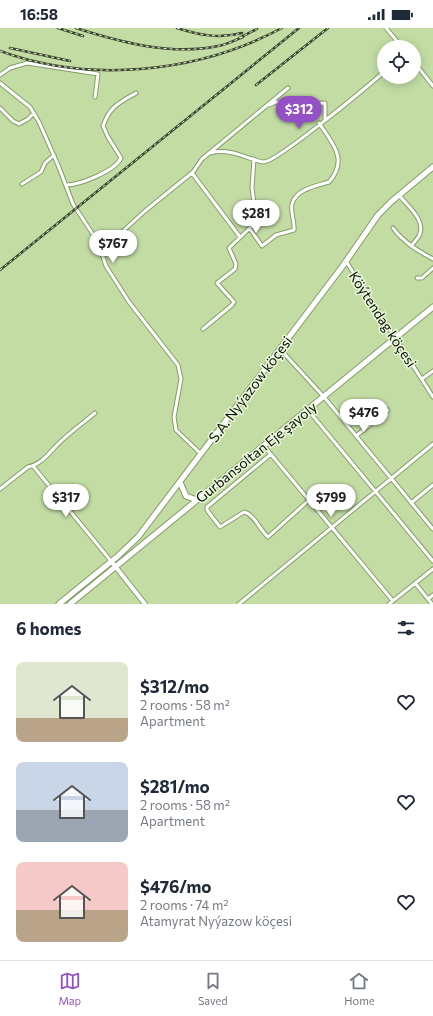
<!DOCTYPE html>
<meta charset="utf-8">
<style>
:root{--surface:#fff;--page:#f2f2f3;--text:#1f2937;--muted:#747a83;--line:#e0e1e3;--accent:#9451c6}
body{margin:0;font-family:Commissioner,sans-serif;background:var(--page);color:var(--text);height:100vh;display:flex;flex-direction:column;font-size:15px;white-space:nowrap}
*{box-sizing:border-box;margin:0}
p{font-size:13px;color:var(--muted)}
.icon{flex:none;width:22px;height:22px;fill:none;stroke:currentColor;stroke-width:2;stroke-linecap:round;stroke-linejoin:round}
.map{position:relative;height:576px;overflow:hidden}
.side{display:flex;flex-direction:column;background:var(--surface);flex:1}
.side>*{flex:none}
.fabs{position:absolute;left:377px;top:12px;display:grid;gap:8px}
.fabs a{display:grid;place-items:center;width:44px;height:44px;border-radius:50%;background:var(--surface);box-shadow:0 2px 10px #0003;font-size:20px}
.price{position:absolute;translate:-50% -34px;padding:0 9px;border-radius:14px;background:#fff;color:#222;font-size:13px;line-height:26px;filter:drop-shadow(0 1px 2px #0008)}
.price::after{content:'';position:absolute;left:50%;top:24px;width:12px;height:9px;margin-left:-6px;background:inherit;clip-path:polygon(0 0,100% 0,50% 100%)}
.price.on{background:var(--accent);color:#fff}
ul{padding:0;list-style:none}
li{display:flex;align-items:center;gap:12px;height:100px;padding:0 16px}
li span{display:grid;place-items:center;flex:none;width:112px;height:80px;border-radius:8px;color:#555}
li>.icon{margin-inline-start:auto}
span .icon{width:48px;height:48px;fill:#fffc;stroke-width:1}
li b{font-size:17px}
h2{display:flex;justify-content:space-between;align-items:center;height:48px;padding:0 16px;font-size:17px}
.status{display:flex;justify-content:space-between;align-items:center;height:28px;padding:0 20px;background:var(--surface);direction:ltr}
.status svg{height:11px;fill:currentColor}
.tabs{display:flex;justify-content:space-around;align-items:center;height:56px;border-top:1px solid var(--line);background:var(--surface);font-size:11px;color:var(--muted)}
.tabs a{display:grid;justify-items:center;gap:2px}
.tabs .on{color:var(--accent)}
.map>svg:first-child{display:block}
</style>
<div class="status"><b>16:58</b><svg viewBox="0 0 49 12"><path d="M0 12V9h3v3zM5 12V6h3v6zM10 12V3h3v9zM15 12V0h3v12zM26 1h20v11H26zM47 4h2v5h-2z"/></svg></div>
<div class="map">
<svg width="433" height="576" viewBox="0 0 433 576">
<rect width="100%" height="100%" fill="#c2dca4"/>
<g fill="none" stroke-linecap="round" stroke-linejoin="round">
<g stroke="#849d67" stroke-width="5">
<path id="minor" d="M 386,0 L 402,19
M 414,34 L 433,58
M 0,47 L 10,40 L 27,35 L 98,46 L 95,69
M 0,55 L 30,79 L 39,94 L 58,137 L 73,176 L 98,214 L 106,238 L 129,274 L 178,337 L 181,351 L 174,389 L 176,402 L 201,426
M 269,77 L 276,74 L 294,77 L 325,75 L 325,91
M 0,80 L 13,93 L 19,96 L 28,91 L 34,85
M 210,125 C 225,121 238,126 252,131 C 255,132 260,134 264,134 C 278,133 368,58 384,44
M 192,145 L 240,209
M 22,156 L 41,144 L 45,135 L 54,127
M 66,157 C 80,157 115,143 121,130 L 108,109 L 103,98 C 110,78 119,75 136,65
M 399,167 C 407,178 427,192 419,208 C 417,211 414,215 411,218
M 393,200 C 403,214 418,223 433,231
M 250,201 L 262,218 L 276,207 L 294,202 C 295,193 290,184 292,176 C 296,161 316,158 329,154 C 349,131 332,115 319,95
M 101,223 L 145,183 L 193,144 L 202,131 L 288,60
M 346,233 L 433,369
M 417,250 L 422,250 L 433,240
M 203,301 L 232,277 L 234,274 L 217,255 L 235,241 L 236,236 L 229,220 L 253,197 L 255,182 L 252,160 L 254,131
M 280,321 L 324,369 L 433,501
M 422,351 L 433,343
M 308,382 L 433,533
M 356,408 L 388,382
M 264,418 L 393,573
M 271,426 L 207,479 L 207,482 L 220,499 L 244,484 C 254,486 260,502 268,509 L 309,472
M 33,438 L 111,533
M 0,461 L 28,439 C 42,436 49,425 58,416 C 69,405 83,395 95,385
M 411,475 L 433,457
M 415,555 L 432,576
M 428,571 L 433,567
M 239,576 L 433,416
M 389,576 L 433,541"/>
</g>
<g stroke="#849d67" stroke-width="6">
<path id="tertiary" d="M 111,533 L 145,576"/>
</g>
<g stroke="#849d67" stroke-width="7">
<path id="primary" d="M 180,454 L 186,468 L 197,472
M 59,576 L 118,528 L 138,509 L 342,239 L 378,187 L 392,173 L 433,139
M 70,576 L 433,279"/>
</g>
<use href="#minor" stroke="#fff" stroke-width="3"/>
<use href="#tertiary" stroke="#fff" stroke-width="4"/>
<use href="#primary" stroke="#fff" stroke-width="5"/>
<g stroke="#38452b" stroke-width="2.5">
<path id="rail" d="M 58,0 L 83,8
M 76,0 C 120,14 171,28 218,18 C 226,17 235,12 243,9
M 177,0 C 199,7 219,11 242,5
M 239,10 L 257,1
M 10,20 L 70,33
M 0,23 C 90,56 198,45 282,0
M 256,57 L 328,0
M 0,242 L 299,0"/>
</g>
<use href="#rail" stroke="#ebf8dc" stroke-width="1" stroke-dasharray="3" stroke-linecap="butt"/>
</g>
<g text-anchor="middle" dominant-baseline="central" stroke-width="3" stroke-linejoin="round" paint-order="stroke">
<g font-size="14" fill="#081001" stroke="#ebf8dc">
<text transform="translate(383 291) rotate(57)">Köýtendag köçesi</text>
<text transform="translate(250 361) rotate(-53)">S.A. Nyýazow köçesi</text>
<text transform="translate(256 424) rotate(-39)">Gurbansoltan Eje şayoly</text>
</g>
</g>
</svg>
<div class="fabs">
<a><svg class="icon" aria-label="locate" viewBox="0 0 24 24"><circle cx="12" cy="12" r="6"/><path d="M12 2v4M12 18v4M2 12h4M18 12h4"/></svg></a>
</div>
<b class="price on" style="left:299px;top:102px">$312</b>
<b class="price" style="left:256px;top:206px">$281</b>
<b class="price" style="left:113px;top:236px">$767</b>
<b class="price" style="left:364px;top:405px">$476</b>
<b class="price" style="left:66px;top:490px">$317</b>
<b class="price" style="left:331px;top:490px">$799</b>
</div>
<section class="side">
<h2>6 homes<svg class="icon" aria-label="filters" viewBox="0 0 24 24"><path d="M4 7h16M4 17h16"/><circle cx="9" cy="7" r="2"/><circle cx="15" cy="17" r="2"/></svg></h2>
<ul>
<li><span style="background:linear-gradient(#dfe7d0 70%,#b9a48a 0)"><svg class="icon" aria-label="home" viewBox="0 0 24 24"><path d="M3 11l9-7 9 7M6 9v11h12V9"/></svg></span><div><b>$312/mo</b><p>2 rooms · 58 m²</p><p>Apartment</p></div><svg class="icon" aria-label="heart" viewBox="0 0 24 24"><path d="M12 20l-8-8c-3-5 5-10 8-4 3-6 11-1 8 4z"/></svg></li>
<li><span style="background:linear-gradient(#c9d6e8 60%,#9aa5b1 0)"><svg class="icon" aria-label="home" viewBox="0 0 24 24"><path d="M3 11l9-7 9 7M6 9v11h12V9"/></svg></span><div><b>$281/mo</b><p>2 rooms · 58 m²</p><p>Apartment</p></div><svg class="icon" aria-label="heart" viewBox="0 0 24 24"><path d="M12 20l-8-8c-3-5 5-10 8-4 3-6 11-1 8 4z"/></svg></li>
<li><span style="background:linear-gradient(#f6c9c9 60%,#b9a48a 0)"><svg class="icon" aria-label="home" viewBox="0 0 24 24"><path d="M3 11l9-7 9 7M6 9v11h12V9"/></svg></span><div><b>$476/mo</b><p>2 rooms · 74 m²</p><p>Atamyrat Nyýazow köçesi</p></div><svg class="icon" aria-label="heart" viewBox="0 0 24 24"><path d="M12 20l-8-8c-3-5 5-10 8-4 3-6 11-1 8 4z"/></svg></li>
</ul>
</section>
<nav class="tabs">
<a class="on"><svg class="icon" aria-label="map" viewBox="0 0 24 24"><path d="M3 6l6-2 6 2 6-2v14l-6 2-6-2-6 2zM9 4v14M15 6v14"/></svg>Map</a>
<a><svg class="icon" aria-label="saved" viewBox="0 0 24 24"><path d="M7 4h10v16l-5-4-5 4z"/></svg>Saved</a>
<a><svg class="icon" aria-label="home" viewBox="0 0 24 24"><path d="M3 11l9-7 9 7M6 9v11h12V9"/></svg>Home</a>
</nav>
